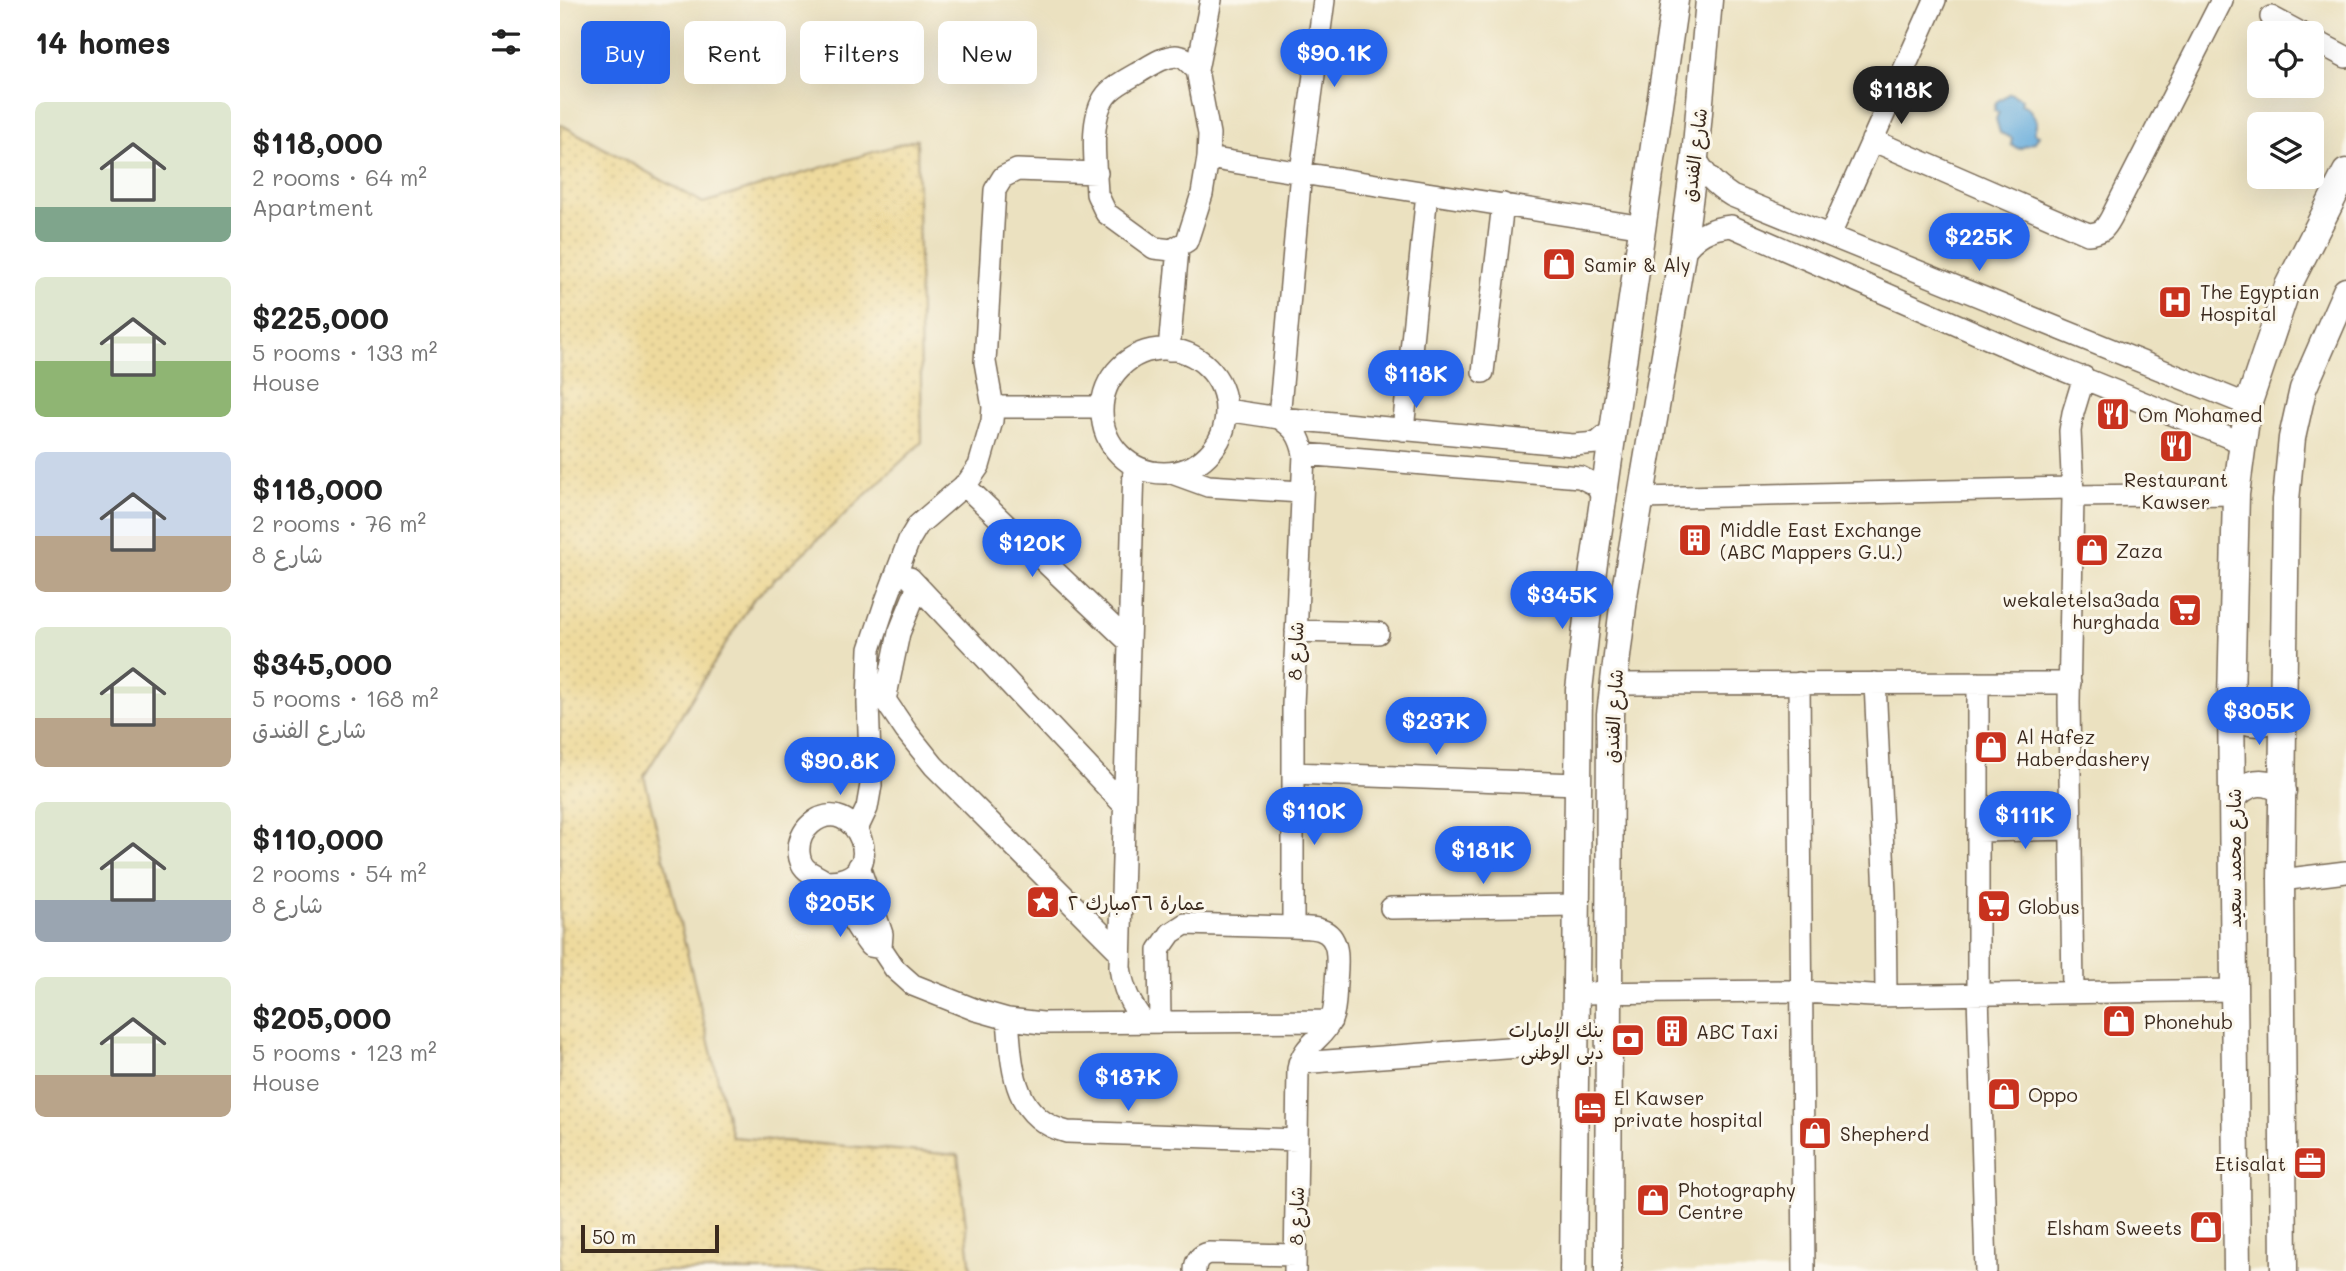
<!DOCTYPE html>
<meta charset="utf-8">
<style>
:root{--surface:#fff;--page:#f6f6f6;--text:#222;--muted:#767676;--accent:#2563eb}
body{margin:0;font-family:Mali,"Playpen Sans Arabic",sans-serif;background:var(--page);color:var(--text);height:100vh;display:flex;flex-direction:column;font-size:26px;white-space:nowrap}
*{box-sizing:border-box;margin:0}
p{font-size:23px;color:var(--muted)}
.icon{flex:none;width:38px;height:38px;fill:none;stroke:currentColor;stroke-width:2;stroke-linecap:round;stroke-linejoin:round}
.map{position:relative;flex:1;overflow:hidden}
.side{display:flex;flex-direction:column;background:var(--surface);width:560px}
.side>*{flex:none}
.banner{position:absolute;left:21px;top:21px;width:665px;height:63px;display:flex;gap:14px}
.buttons{position:absolute;left:1687px;top:21px;display:grid;gap:14px}
.buttons a{display:grid;place-items:center;width:77px;height:77px;border-radius:10px;background:var(--surface);box-shadow:0 7px 28px #0002;font-size:35px}
.scale{position:absolute;left:21px;bottom:18px;width:138px;box-sizing:border-box;padding-left:7px;border:4px solid #3b2a1e;border-top:0;font-size:19px;line-height:24px;white-space:nowrap;color:#3b2a1e;-webkit-text-stroke:5px #fbf7ec;paint-order:stroke}
.price{position:absolute;translate:-50% -60px;padding:0 16px;border-radius:24px;background:var(--accent);color:#fff;font-size:23px;line-height:46px;filter:drop-shadow(0 2px 4px #0008)}
.price::after{content:'';position:absolute;left:50%;top:42px;width:21px;height:16px;margin-left:-10px;background:inherit;clip-path:polygon(0 0,100% 0,50% 100%)}
.price.active{background:#222;color:#fff}
ul{padding:0;list-style:none}
li{display:flex;align-items:center;gap:21px;height:175px;padding:0 35px}
li span{display:grid;place-items:center;flex:none;width:196px;height:140px;border-radius:10px;color:#555}
li>.icon{margin-inline-start:auto}
span .icon{width:84px;height:84px;fill:#fffc;stroke-width:1}
li b{font-size:30px}
h2{display:flex;justify-content:space-between;align-items:center;height:84px;padding:0 35px;font-size:30px}
.chip{padding:0 24px;border-radius:10px;background:var(--surface);box-shadow:0 7px 28px #0002;font-size:24px;line-height:63px}
.chip.active{background:var(--accent);color:#fff}
main{display:flex;flex:1;min-height:0}
.map>svg:first-child{display:block}
</style>
<main>
<section class="side">
<h2>14 homes<svg class="icon" aria-label="filters" viewBox="0 0 24 24"><path d="M4 7h16M4 17h16"/><circle cx="9" cy="7" r="2"/><circle cx="15" cy="17" r="2"/></svg></h2>
<ul>
<li><span style="background:linear-gradient(#dfe7d0 75%,#7fa58c 0)"><svg class="icon" aria-label="home" viewBox="0 0 24 24"><path d="M3 11l9-7 9 7M6 9v11h12V9"/></svg></span><div><b>$118,000</b><p>2 rooms · 64 m²</p><p>Apartment</p></div></li>
<li><span style="background:linear-gradient(#dfe7d0 60%,#8fb573 0)"><svg class="icon" aria-label="home" viewBox="0 0 24 24"><path d="M3 11l9-7 9 7M6 9v11h12V9"/></svg></span><div><b>$225,000</b><p>5 rooms · 133 m²</p><p>House</p></div></li>
<li><span style="background:linear-gradient(#c9d6e8 60%,#b9a48a 0)"><svg class="icon" aria-label="home" viewBox="0 0 24 24"><path d="M3 11l9-7 9 7M6 9v11h12V9"/></svg></span><div><b>$118,000</b><p>2 rooms · 76 m²</p><p>شارع 8</p></div></li>
<li><span style="background:linear-gradient(#dfe7d0 65%,#b9a48a 0)"><svg class="icon" aria-label="home" viewBox="0 0 24 24"><path d="M3 11l9-7 9 7M6 9v11h12V9"/></svg></span><div><b>$345,000</b><p>5 rooms · 168 m²</p><p>شارع الفندق</p></div></li>
<li><span style="background:linear-gradient(#dfe7d0 70%,#9aa5b1 0)"><svg class="icon" aria-label="home" viewBox="0 0 24 24"><path d="M3 11l9-7 9 7M6 9v11h12V9"/></svg></span><div><b>$110,000</b><p>2 rooms · 54 m²</p><p>شارع 8</p></div></li>
<li><span style="background:linear-gradient(#dfe7d0 70%,#b9a48a 0)"><svg class="icon" aria-label="home" viewBox="0 0 24 24"><path d="M3 11l9-7 9 7M6 9v11h12V9"/></svg></span><div><b>$205,000</b><p>5 rooms · 123 m²</p><p>House</p></div></li>
</ul>
</section>
<div class="map">
<svg width="1786" height="1271" viewBox="0 0 1786 1271">
<defs>
<pattern id="sand-dots" width="8" height="8" patternUnits="userSpaceOnUse" patternTransform="scale(1.75)"><rect width="8" height="8" fill="#eeda9e"/><path d="M2 2h.1M6 6h.1" fill="none" stroke="#cdbb88" stroke-width="1.8" stroke-linecap="round"/></pattern>
</defs>
<rect width="100%" height="100%" fill="#fbf7ec"/>
<filter id="ink" filterUnits="userSpaceOnUse"><feTurbulence type="fractalNoise" baseFrequency=".0143" numOctaves="2"/><feDisplacementMap in="SourceGraphic" scale="14" xChannelSelector="R" yChannelSelector="G"/><feConvolveMatrix kernelMatrix="1 2 1 2 8 2 1 2 1" color-interpolation-filters="sRGB"/></filter>
<filter id="wash" filterUnits="userSpaceOnUse"><feTurbulence type="fractalNoise" baseFrequency=".00686" numOctaves="4" result="noise"/><feDisplacementMap in="SourceGraphic" scale="28" xChannelSelector="R" yChannelSelector="G"/><feGaussianBlur stdDeviation="1.57" result="paint"/><feColorMatrix in="noise" values="0 0 0 0 0 0 0 0 0 0 0 0 0 0 0 0 0 1.4 0 .05"/><feComposite in="paint" operator="in"/></filter>
<g filter="url(#wash)">
<rect width="100%" height="100%" fill="#ebe1c0"/>
<path fill="url(#sand-dots)" stroke="#94825e" stroke-width="2" d="M 0,124 L 143,203 L 357,139 L 362,442 L 193,600 L 84,776 L 172,1137 L 398,1155 L 411,1271 L 0,1271 Z"/>
<path fill="#65abdb" stroke="#506a7c" stroke-width="2" d="M 1450,93 L 1462,99 L 1461,104 L 1468,107 L 1477,121 L 1474,133 L 1479,135 L 1475,142 L 1459,149 L 1451,145 L 1452,138 L 1440,133 L 1436,119 L 1439,112 L 1434,111 L 1436,102 Z"/>
</g>
<g filter="url(#ink)">
<g fill="none" stroke-linecap="round" stroke-linejoin="round">
<g stroke="#796a57" stroke-width="24">
<path id="minor" d="M 1711,17 L 1741,33
M 1752,39 L 1786,57
M 616,56 L 624,58 L 637,70 L 649,134 L 648,158 L 642,194 L 627,241 L 612,250 L 594,248 L 546,213 L 537,194 C 536,165 527,114 549,92 C 556,85 567,79 576,74 C 589,67 601,57 616,56 Z
M 637,70 L 651,0
M 1312,140 L 1528,234 C 1542,233 1545,229 1551,218 L 1662,0
M 1135,157 C 1145,175 1155,185 1172,196 L 1688,405
M 648,158 L 867,193
M 1270,235 L 1375,0
M 1122,254 C 1135,236 1149,228 1171,226 L 1466,355 L 1683,443
M542 411a62 62 0 1 1 124 0a62 62 0 1 1-124 0Z
M 609,350 L 618,248
M 923,372 L 943,204
M 433,407 L 541,407
M 666,410 L 719,418 L 1013,445 L 1037,443 L 1054,428
M 843,430 L 867,193 L 1084,227
M 744,454 L 1020,477 L 1036,485 L 1044,500
M 574,466 L 560,967 C 563,989 570,1004 584,1022
M 612,473 L 648,486 L 741,492
M 404,485 L 569,642
M 1513,496 L 1676,494
M 1082,498 L 1512,488
M 350,578 L 564,805
M 358,586 L 339,633 L 325,700 L 346,731 L 374,766 L 560,952
M 736,631 L 818,633
M 1239,683 L 1244,1271
M 1315,683 L 1325,894 L 1326,995
M 1418,683 L 1418,993 L 1426,1271
M 1053,684 L 1510,683
M 733,773 L 1017,784
M 297,829 L 307,808 L 311,785 L 308,703 L 310,649 L 326,601 L 349,540 L 358,525 L 408,482 L 419,466 L 432,421 L 433,407 L 425,362 L 435,190 L 443,177 L 457,170 L 537,173
M 1418,831 L 1511,829
M 299,866 L 322,934 L 321,948
M 1721,880 L 1786,872
M 266,881 C 336,882 294,788 251,824 C 243,831 238,842 239,853 C 241,874 256,873 267,883 C 281,897 296,929 310,946 L 321,948 L 335,969 L 353,985 L 416,1010 L 448,1019 L 482,1023 L 771,1021
M 831,908 L 1015,905
M 1513,991 L 1509,702 L 1513,496 L 1510,431 L 1513,413 L 1524,377
M 1015,993 L 1227,991 L 1312,996 L 1674,990
M 448,1019 C 452,1067 452,1118 507,1132 L 737,1140
M 600,1022 L 599,950 L 611,933 L 625,924 L 733,927
M 739,1063 L 1014,1043
M 635,1271 C 635,1261 640,1255 649,1253 L 735,1255
M 735,1271 L 738,1069 C 744,1042 762,1041 771,1020 C 776,1009 775,995 776,983 C 777,965 782,937 761,930 C 753,927 742,928 733,927 L 733,705 L 744,454 C 740,436 735,428 719,418 L 741,172 L 764,0"/>
</g>
<g stroke="#796a57" stroke-width="29">
<path id="tertiary" d="M 1671,710 C 1689,728 1708,727 1724,707
M 1672,799 C 1687,781 1704,778 1723,791
M 1013,1271 L 1019,690 L 1031,584 L 1115,0
M 1048,1271 L 1050,714 L 1065,590 L 1122,254 L 1135,157 L 1149,0
M 1677,1271 L 1671,700 L 1676,494 L 1688,405 L 1728,286 L 1786,172
M 1724,1271 L 1721,880 L 1726,500 L 1732,438 L 1743,389 L 1786,291"/>
</g>
<use href="#minor" stroke="#fff" stroke-width="21"/>
<use href="#tertiary" stroke="#fff" stroke-width="26"/>
</g>
</g>
<defs>
<g id="shop-square" transform="scale(1.75)"><rect x="-9" y="-9" width="18" height="18" rx="4" fill="#c8321e" stroke="#fbf7ec"/><path d="M-5-2.5h2.3a2.7 3.5 0 0 1 5.4 0H5L5.5 6h-11ZM-1.5-2.5h3a1.5 2.3 0 0 0-3 0Z" fill="#fff"/></g>
<g id="hospital-square" transform="scale(1.75)"><rect x="-9" y="-9" width="18" height="18" rx="4" fill="#c8321e" stroke="#fbf7ec"/><path d="M-5-5h3v3.5h4V-5h3V5h-3V1.5h-4V5h-3Z" fill="#fff"/></g>
<g id="restaurant-square" transform="scale(1.75)"><rect x="-9" y="-9" width="18" height="18" rx="4" fill="#c8321e" stroke="#fbf7ec"/><path d="M-5-6h1v4h1v-4h1v4h1v-4h1v5L-1.5 .5V6h-2V.5L-5-1ZM5-6V6H3V1.5H1.5Q1.5-4 5-6Z" fill="#fff"/></g>
<g id="building-square" transform="scale(1.75)"><rect x="-9" y="-9" width="18" height="18" rx="4" fill="#c8321e" stroke="#fbf7ec"/><path d="M-4-6H4V6H1V3H-1V6H-4ZM-2.5-4.3h1.7v1.8h-1.7ZM.8-4.3h1.7v1.8H.8ZM-2.5-1h1.7V.8h-1.7ZM.8-1h1.7V.8H.8Z" fill="#fff"/></g>
<g id="supermarket-square" transform="scale(1.75)"><rect x="-9" y="-9" width="18" height="18" rx="4" fill="#c8321e" stroke="#fbf7ec"/><path d="M-6-5.5h2.5l.6 2H6L4.5 2H-2.5L-4.4-4H-6ZM-1.5 3.2a1.3 1.3 0 1 0 .1 0ZM3 3.2a1.3 1.3 0 1 0 .1 0Z" fill="#fff"/></g>
<g id="sight-square" transform="scale(1.75)"><rect x="-9" y="-9" width="18" height="18" rx="4" fill="#c8321e" stroke="#fbf7ec"/><path d="M0-6L1.8-2.2L6-1.7L2.9 1.2L3.7 5.4L0 3.3L-3.7 5.4L-2.9 1.2L-6-1.7L-1.8-2.2Z" fill="#fff"/></g>
<g id="bank-square" transform="scale(1.75)"><rect x="-9" y="-9" width="18" height="18" rx="4" fill="#c8321e" stroke="#fbf7ec"/><path d="M-6-4H6V4H-6ZM0-2.3a2.3 2.3 0 1 0 0 4.6a2.3 2.3 0 1 0 0-4.6Z" fill="#fff"/></g>
<g id="hotel-square" transform="scale(1.75)"><rect x="-9" y="-9" width="18" height="18" rx="4" fill="#c8321e" stroke="#fbf7ec"/><path d="M-6-4.5h1.5V1H6V5H4.5V3h-9V5H-6ZM-4 0a1.8 1.8 0 1 1 3.6 0ZM.5 0V-2.5h3Q6-2.5 6 0Z" fill="#fff"/></g>
<g id="office-square" transform="scale(1.75)"><rect x="-9" y="-9" width="18" height="18" rx="4" fill="#c8321e" stroke="#fbf7ec"/><path d="M-6-3h4V-5.5h4V-3h4V5H-6ZM-1-4.5V-3h2v-1.5ZM-6 0V1H6V0Z" fill="#fff"/></g>
</defs>
<g fill-rule="evenodd">
<use href="#shop-square" x="999" y="264"/>
<use href="#hospital-square" x="1615" y="302"/>
<use href="#restaurant-square" x="1553" y="414"/>
<use href="#restaurant-square" x="1616" y="446"/>
<use href="#building-square" x="1135" y="540"/>
<use href="#shop-square" x="1532" y="550"/>
<use href="#supermarket-square" x="1625" y="610"/>
<use href="#shop-square" x="1431" y="747"/>
<use href="#sight-square" x="483" y="902"/>
<use href="#supermarket-square" x="1434" y="906"/>
<use href="#shop-square" x="1559" y="1021"/>
<use href="#building-square" x="1112" y="1031"/>
<use href="#bank-square" x="1068" y="1040"/>
<use href="#shop-square" x="1444" y="1094"/>
<use href="#hotel-square" x="1030" y="1108"/>
<use href="#shop-square" x="1255" y="1133"/>
<use href="#office-square" x="1750" y="1163"/>
<use href="#shop-square" x="1093" y="1200"/>
<use href="#shop-square" x="1646" y="1227"/>
</g>
<g text-anchor="middle" dominant-baseline="central" stroke-width="6" stroke-linejoin="round" paint-order="stroke">
<g font-size="19" fill="#3b2a1e" stroke="#fbf7ec">
<text transform="translate(1134 155) rotate(-83)">شارع الفندق</text>
<text transform="translate(735 651) rotate(-88)">شارع 8</text>
<text transform="translate(1053 716) rotate(-87)">شارع الفندق</text>
<text transform="translate(1673 858) rotate(-90)">شارع محمد سعيد</text>
<text transform="translate(736 1216) rotate(-89)">شارع 8</text>
</g>
<g font-size="19" fill="#3b2a1e" stroke="#fbf7ec" text-anchor="start">
<text x="1024" y="264">Samir &amp; Aly</text>
<text x="1640" y="291">The Egyptian<tspan x="1640" dy="22">Hospital</tspan></text>
<text x="1578" y="414">Om Mohamed</text>
<text x="1616" y="479" text-anchor="middle">Restaurant<tspan x="1616" dy="22">Kawser</tspan></text>
<text x="1160" y="529">Middle East Exchange<tspan x="1160" dy="22">(ABC Mappers G.U.)</tspan></text>
<text x="1556" y="550">Zaza</text>
<text x="1600" y="599" text-anchor="end">wekaletelsa3ada<tspan x="1600" dy="22">hurghada</tspan></text>
<text x="1456" y="736">Al Hafez<tspan x="1456" dy="22">Haberdashery</tspan></text>
<text x="508" y="902">عمارة ٢٦مبارك ٢</text>
<text x="1458" y="906">Globus</text>
<text x="1584" y="1021">Phonehub</text>
<text x="1044" y="1029" text-anchor="end">بنك الإمارات<tspan x="1044" dy="22">دبى الوطنى</tspan></text>
<text x="1136" y="1031">ABC Taxi</text>
<text x="1468" y="1094">Oppo</text>
<text x="1054" y="1097">El Kawser<tspan x="1054" dy="22">private hospital</tspan></text>
<text x="1280" y="1133">Shepherd</text>
<text x="1726" y="1163" text-anchor="end">Etisalat</text>
<text x="1118" y="1189">Photography<tspan x="1118" dy="22">Centre</tspan></text>
<text x="1622" y="1227" text-anchor="end">Elsham Sweets</text>
</g>
</g>
</svg>
<div class="buttons">
<a><svg class="icon" aria-label="locate" viewBox="0 0 24 24"><circle cx="12" cy="12" r="6"/><path d="M12 2v4M12 18v4M2 12h4M18 12h4"/></svg></a>
<a><svg class="icon" aria-label="layers" viewBox="0 0 24 24"><path d="M12 4l9 5-9 5-9-5zM3 14l9 5 9-5"/></svg></a>
</div>
<div class="scale">50 m</div>
<b class="price" style="left:774px;top:89px">$90.1K</b>
<b class="price active" style="left:1341px;top:126px">$118K</b>
<b class="price" style="left:1419px;top:273px">$225K</b>
<b class="price" style="left:856px;top:410px">$118K</b>
<b class="price" style="left:472px;top:579px">$120K</b>
<b class="price" style="left:1002px;top:631px">$345K</b>
<b class="price" style="left:1699px;top:747px">$305K</b>
<b class="price" style="left:876px;top:757px">$237K</b>
<b class="price" style="left:280px;top:797px">$90.8K</b>
<b class="price" style="left:754px;top:847px">$110K</b>
<b class="price" style="left:1465px;top:851px">$111K</b>
<b class="price" style="left:923px;top:886px">$181K</b>
<b class="price" style="left:280px;top:939px">$205K</b>
<b class="price" style="left:568px;top:1113px">$187K</b>
<div class="banner">
<a class="chip active">Buy</a>
<a class="chip">Rent</a>
<a class="chip">Filters</a>
<a class="chip">New</a>
</div>
</div>
</main>
